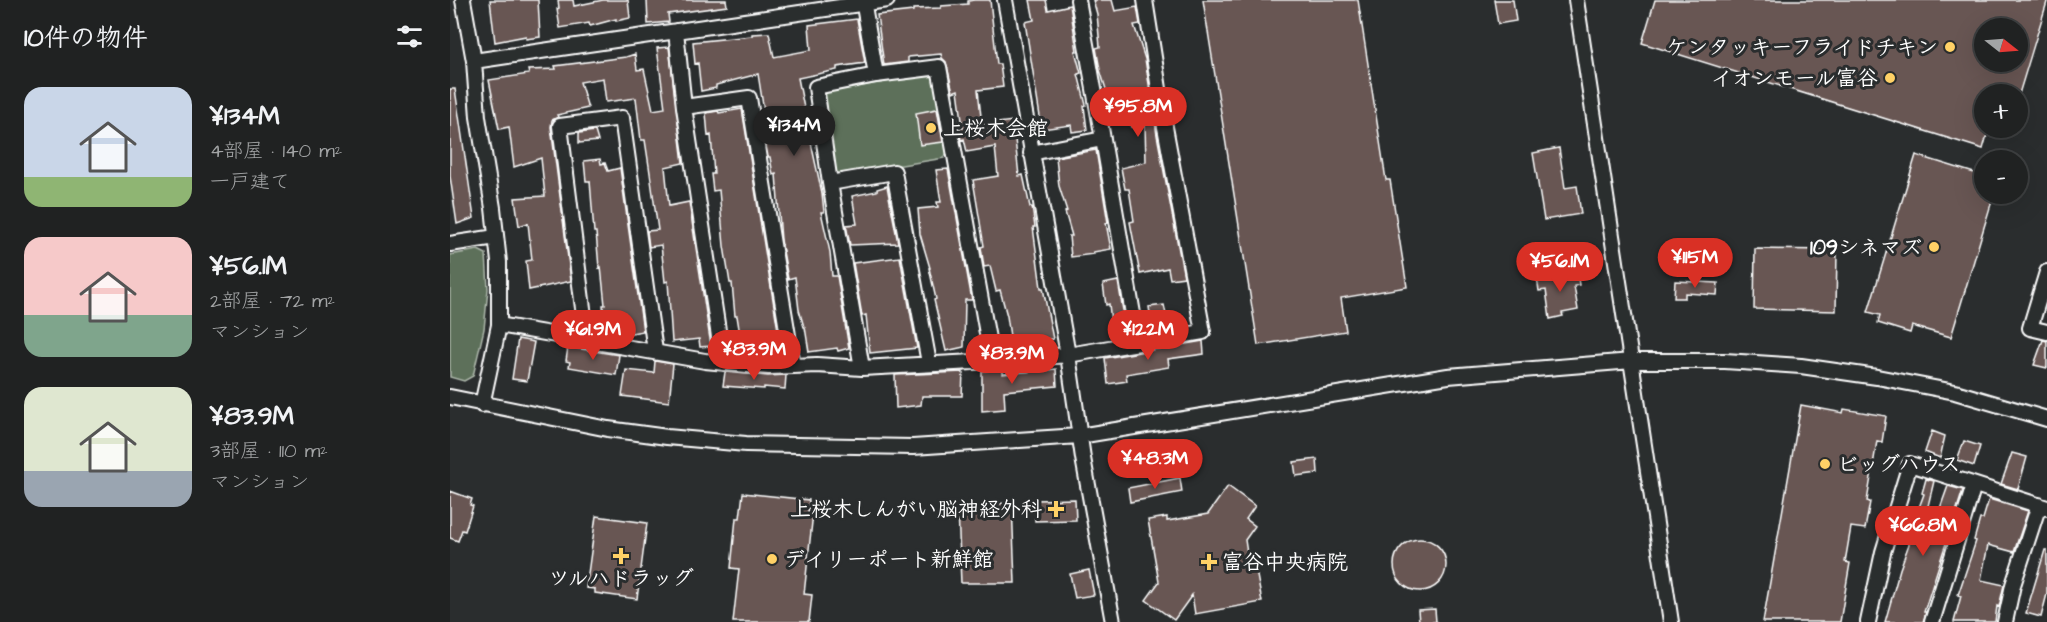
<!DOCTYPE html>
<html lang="ja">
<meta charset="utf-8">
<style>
:root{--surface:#202222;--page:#2d2f2f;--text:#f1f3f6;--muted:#a2a4a5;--line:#3d3f40;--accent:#d93025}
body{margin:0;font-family:"Architects Daughter","Klee One",sans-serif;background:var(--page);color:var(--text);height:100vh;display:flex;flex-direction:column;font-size:22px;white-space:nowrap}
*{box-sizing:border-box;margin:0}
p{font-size:20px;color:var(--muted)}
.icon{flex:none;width:33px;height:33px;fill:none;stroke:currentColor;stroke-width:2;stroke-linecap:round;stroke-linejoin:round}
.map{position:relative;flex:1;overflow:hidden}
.side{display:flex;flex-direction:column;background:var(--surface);width:450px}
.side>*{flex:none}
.needle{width:39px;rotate:107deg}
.tools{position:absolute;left:1524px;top:18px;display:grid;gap:12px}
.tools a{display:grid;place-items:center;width:54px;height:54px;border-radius:50%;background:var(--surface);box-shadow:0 6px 24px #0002,0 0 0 2px var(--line);font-size:30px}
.price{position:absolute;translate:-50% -51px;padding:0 14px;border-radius:21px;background:var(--accent);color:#fff;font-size:20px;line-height:39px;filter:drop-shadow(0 2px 3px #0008)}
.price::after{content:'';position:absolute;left:50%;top:36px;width:18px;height:14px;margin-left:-9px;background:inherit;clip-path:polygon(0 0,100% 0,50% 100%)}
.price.selected{background:#222;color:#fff}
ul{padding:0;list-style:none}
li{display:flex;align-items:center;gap:18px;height:150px;padding:0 24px}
li span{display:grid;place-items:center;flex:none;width:168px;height:120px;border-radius:18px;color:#555}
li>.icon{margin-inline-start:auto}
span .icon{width:72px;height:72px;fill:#fffc;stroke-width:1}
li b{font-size:26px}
h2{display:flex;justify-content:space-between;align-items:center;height:72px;padding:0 24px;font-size:26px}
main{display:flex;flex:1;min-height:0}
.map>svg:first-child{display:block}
</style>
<main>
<section class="side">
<h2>10件の物件<svg class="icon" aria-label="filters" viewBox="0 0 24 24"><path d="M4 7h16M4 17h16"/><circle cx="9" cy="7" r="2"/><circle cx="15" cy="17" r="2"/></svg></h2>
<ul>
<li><span style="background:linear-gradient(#c9d6e8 75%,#8fb573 0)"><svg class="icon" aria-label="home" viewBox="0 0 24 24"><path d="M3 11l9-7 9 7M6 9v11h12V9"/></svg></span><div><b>¥134M</b><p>4部屋 · 140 m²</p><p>一戸建て</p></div></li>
<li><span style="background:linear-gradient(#f6c9c9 65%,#7fa58c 0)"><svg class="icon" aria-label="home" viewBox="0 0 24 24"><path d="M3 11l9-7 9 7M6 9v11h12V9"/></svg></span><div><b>¥56.1M</b><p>2部屋 · 72 m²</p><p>マンション</p></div></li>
<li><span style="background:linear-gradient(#dfe7d0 70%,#9aa5b1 0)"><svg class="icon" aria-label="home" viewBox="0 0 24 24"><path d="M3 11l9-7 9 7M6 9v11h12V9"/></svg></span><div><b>¥83.9M</b><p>3部屋 · 110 m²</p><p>マンション</p></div></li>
</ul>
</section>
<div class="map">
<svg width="1597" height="622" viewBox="0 0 1597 622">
<rect width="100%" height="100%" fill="#2a2d2e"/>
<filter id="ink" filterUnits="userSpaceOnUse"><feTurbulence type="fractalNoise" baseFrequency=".0167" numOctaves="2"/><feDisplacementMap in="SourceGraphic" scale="12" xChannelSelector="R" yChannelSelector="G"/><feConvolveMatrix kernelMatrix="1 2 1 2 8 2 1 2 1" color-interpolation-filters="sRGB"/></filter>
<g filter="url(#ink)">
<path fill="#5d705a" stroke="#aeb8ac" stroke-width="1.5" d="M 480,74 L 488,80 L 500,148 L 494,158 L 391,175 L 383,170 L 372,99 L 377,92 Z
M 28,250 L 36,254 L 38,289 L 34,329 L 23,376 L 14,381 L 0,377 L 0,255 Z"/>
<path fill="#685653" stroke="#fff" stroke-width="1.5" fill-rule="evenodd" d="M 40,0 L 88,0 L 90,37 L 76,39 L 76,36 L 45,42 Z
M 108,0 L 123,0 L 124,6 L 153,0 L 178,0 L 180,18 L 166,21 L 166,19 L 140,26 L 139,23 L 110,28 L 107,9 L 109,8 Z
M 197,0 L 276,0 L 277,6 L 218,14 L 219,22 L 198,24 Z
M 524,0 L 540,0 L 547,64 L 550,64 L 553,87 L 528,90 L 532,125 L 563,121 L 569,176 L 573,175 L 580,207 L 582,207 L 585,227 L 583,227 L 591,288 L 593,288 L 603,339 L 561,343 L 557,316 L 550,290 L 546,291 L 540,266 L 534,267 L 531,247 L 534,246 L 523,180 L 548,176 L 545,147 L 517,152 L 514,139 L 511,140 L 509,129 L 513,128 L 508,90 L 503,92 L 496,62 L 492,58 L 491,54 L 458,57 L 458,62 L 434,65 L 427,15 L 463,11 L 463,9 L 491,8 L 491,6 L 518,4 L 518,1 Z
M 580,0 L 596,0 L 598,10 L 620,5 L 627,51 L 625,51 L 631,73 L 628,74 L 636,105 L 634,106 L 637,130 L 622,132 L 621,125 L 592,129 L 575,22 L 584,20 Z
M 643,0 L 662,0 L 665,11 L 687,7 L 690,24 L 684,25 L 695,59 L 707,135 L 734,277 L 720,279 L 718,268 L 690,274 L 680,222 L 684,221 L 679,189 L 675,189 L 671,168 L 696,162 L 695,125 L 681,127 L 680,120 L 663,124 L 658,102 L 660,102 L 650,70 L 646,48 L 650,47 L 647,14 Z
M 753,0 L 908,0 L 936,180 L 940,180 L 957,287 L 891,298 L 896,331 L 808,345 Z
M 1044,0 L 1063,0 L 1066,21 L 1048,24 Z
M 1205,0 L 1597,0 L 1597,2 L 1569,94 L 1534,94 L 1534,128 L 1539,128 L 1533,149 L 1192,43 ZM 1534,28 L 1568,28 L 1568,62 L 1534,62 Z
M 407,19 L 415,63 L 387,67 L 387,70 L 348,78 L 356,118 L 359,118 L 363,143 L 361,143 L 372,193 L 374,212 L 371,212 L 380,252 L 382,276 L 387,276 L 399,348 L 388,351 L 387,348 L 359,352 L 355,327 L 354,327 L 349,310 L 345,277 L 338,279 L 331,240 L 326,174 L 323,175 L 320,157 L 318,157 L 315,139 L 317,139 L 316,124 L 308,74 L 266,85 L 266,88 L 251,91 L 248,63 L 245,64 L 243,42 L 302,36 L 302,34 L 319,33 L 324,57 L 361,50 L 359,25 Z
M 219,47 L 233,163 L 215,167 L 219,206 L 239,202 L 261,346 L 250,347 L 249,339 L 222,342 L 218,281 L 215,282 L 211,245 L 199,247 L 197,231 L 208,230 L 199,166 L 195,140 L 191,140 L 186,98 L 156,102 L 153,78 L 130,82 L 138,108 L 107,115 L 108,117 L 102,120 L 101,127 L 121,281 L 79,290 L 76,261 L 82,260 L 78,223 L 69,226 L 65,198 L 95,196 L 91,158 L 64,167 L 59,127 L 49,129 L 39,80 L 79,74 L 78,70 L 106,69 L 105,66 L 176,57 L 185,54 L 187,70 L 194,69 L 203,110 L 215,108 L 207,48 Z
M 0,89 L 5,89 L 24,218 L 7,224 L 0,176 Z
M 292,109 L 331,349 L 317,352 L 315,337 L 291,341 L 287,316 L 285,316 L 282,283 L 280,283 L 274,246 L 269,190 L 263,191 L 261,174 L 264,174 L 261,135 L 258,136 L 256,113 L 268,111 L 269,113 Z
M 487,109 L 493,142 L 470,145 L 466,113 Z
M 145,131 L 148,141 L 129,143 L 129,133 Z
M 1109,148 L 1115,188 L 1127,186 L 1131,214 L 1094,220 L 1083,153 Z
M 646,150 L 658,223 L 656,223 L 661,249 L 643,252 L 644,254 L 621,257 L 619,236 L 622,236 L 615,212 L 617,211 L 609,186 L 606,157 Z
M 1466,155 L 1534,176 L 1534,194 L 1544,194 L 1501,337 L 1462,326 L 1460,333 L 1428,323 L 1430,315 L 1418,312 Z
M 150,159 L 151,164 L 155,163 L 158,171 L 170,168 L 193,331 L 181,333 L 181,327 L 161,328 L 161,326 L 155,326 L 153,305 L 155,305 L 151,267 L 149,268 L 146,232 L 144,232 L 140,181 L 136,181 L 134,161 Z
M 498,169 L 522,300 L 515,300 L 514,347 L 496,351 L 484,300 L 486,299 L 479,268 L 480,268 L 470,234 L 468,209 L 488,207 L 487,202 L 491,202 L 486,170 Z
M 437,186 L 448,243 L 400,245 L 396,225 L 407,224 L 402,196 L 427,191 L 427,189 Z
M 1305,249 L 1387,250 L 1386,311 L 1304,309 Z
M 1238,251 L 1275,252 L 1275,264 L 1238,264 Z
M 450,257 L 467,348 L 420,353 L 416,315 L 412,316 L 403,263 Z
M 1127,272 L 1129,285 L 1124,286 L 1128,310 L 1112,313 L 1113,316 L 1100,319 L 1096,290 L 1089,291 L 1087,278 Z
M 668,281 L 676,328 L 662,331 L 659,304 L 656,305 L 653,284 Z
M 1225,281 L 1268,283 L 1267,295 L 1235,293 L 1235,298 L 1224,298 Z
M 714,305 L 718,324 L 702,328 L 699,307 Z
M 68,339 L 84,342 L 77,381 L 62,379 Z
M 1593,340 L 1597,341 L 1597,368 L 1584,365 Z
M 753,341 L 754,354 L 718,359 L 719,367 L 676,374 L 677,381 L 658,384 L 655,358 Z
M 118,347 L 169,355 L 166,375 L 119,367 L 120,362 L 116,361 Z
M 205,361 L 223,364 L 219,402 L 172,396 L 176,370 L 204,373 Z
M 553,369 L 553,374 L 606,369 L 607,386 L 554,391 L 555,409 L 532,411 L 532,371 Z
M 275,372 L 318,376 L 336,375 L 335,389 L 314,387 L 314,389 L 273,386 Z
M 513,372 L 512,396 L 472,396 L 471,405 L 446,408 L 445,375 Z
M 1351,405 L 1393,413 L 1394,409 L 1436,416 L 1432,442 L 1427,441 L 1417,501 L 1420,502 L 1415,529 L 1401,527 L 1395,562 L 1400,563 L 1390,622 L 1313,622 Z
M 1482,431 L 1495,436 L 1490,458 L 1475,452 Z
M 1514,441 L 1530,446 L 1524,466 L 1507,460 Z
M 1562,453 L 1577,457 L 1568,489 L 1551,484 Z
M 867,459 L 868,473 L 846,476 L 844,462 Z
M 730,478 L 732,492 L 680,502 L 678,488 Z
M 1476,479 L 1484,481 L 1477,510 L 1488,514 L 1498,486 L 1513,490 L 1474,612 L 1476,612 L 1473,622 L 1435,622 L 1450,569 L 1467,522 L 1464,521 L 1474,494 L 1472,493 Z
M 778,486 L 805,506 L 796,519 L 805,526 L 795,540 L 799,566 L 805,565 L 812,602 L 745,614 L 742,595 L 724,620 L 696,600 L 709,582 L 698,520 L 717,517 L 717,521 L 758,514 Z
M 0,491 L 22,499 L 20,505 L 23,506 L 15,531 L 12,530 L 8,541 L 0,538 Z
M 293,493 L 359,500 L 358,512 L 363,513 L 354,594 L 362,595 L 359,622 L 283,622 L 289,569 L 281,568 L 286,518 L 290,518 Z
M 625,499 L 626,520 L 585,521 L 585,500 Z
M 1539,499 L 1578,511 L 1564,552 L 1538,545 L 1531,580 L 1554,585 L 1549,607 L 1547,606 L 1545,622 L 1504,622 L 1511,596 L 1508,595 L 1526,541 L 1524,540 L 1530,519 L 1533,519 Z
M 562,503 L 565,583 L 511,583 L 508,510 L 538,508 L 537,504 Z
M 146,516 L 197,523 L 187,599 L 145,593 L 145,589 L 136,588 Z
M944 565a26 26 0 1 1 52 0a26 26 0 1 1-52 0Z
M 1595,550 L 1597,550 L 1597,594 L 1591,617 L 1576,613 Z
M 639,570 L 644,595 L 625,598 L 620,574 Z
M 985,609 L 986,622 L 969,622 L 968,610 Z"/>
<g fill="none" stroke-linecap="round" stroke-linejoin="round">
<g stroke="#fff" stroke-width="18">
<path id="minor" d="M 13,0 L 24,61 L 28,117 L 43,208 L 49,262 L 49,325 L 32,405
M 413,0 L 426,75
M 555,0 L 618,355 L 633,458 L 663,622
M 1126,0 L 1221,622
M 226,31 L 234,107 L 273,363
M 24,61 L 437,0
M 234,107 L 299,98 L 343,366
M 653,139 L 688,343
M 581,153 L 653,139 L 628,0
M 380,183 L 444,172 L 479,363
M 0,244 L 46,237
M 1597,272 L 1580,328 L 1597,332
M 49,325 L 255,361 L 319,367 L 367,365 L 412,368 L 542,361 L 618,355 L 753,332 L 715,127 L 695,0
M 137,340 L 110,126 L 172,118 L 205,351
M 412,368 L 380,183 L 366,87 L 426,75 L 489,67 L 542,361
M 0,397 L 158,429 L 217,437 L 296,444 L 463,447 L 629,436 L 998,376 L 1182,361 L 1275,361 L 1351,366 L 1427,377 L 1505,392 L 1597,419
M 1418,622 L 1433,552 L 1460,464 L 1597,508
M 1482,622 L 1524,485
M 1555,622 L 1563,585 L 1589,505"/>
</g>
<use href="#minor" stroke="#2a2d2e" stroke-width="14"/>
</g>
</g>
<g fill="#ffd166" stroke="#2a2d2e" stroke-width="2">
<circle cx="1500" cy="47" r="6"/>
<circle cx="1440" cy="78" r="6"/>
<circle cx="481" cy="128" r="6"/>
<circle cx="1484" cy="247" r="6"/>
<circle cx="1375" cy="464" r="6"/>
<path d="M603 500h6v6h6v6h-6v6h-6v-6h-6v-6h6z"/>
<path d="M168 547h6v6h6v6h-6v6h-6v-6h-6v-6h6z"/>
<circle cx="322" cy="559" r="6"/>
<path d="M756 553h6v6h6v6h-6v6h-6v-6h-6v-6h6z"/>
</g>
<g text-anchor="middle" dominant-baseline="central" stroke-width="6" stroke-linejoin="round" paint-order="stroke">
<g font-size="21" font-weight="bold" fill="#fff" stroke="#2a2d2e" text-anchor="end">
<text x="1488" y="47">ケンタッキーフライドチキン</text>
<text x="1428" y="78">イオンモール富谷</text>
<text x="493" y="128" text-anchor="start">上桜木会館</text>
<text x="1472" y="247">109シネマズ</text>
<text x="1387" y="464" text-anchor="start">ビッグハウス</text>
<text x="592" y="509">上桜木しんがい脳神経外科</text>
<text x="334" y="559" text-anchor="start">デイリーポート新鮮館</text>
<text x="772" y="562" text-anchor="start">富谷中央病院</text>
<text x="171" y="578" text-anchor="middle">ツルハドラッグ</text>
</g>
</g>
</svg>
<div class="tools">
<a><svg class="needle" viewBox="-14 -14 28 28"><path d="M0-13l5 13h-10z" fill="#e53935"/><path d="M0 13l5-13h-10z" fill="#a2a4a5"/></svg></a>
<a>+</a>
<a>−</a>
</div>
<b class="price" style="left:688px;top:138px">¥95.8M</b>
<b class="price selected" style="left:344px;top:157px">¥134M</b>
<b class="price" style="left:1245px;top:289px">¥115M</b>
<b class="price" style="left:1110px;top:293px">¥56.1M</b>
<b class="price" style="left:143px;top:361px">¥61.9M</b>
<b class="price" style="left:698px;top:361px">¥122M</b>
<b class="price" style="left:304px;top:381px">¥83.9M</b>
<b class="price" style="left:562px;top:385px">¥83.9M</b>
<b class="price" style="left:705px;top:490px">¥48.3M</b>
<b class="price" style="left:1473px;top:557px">¥66.8M</b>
</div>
</main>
